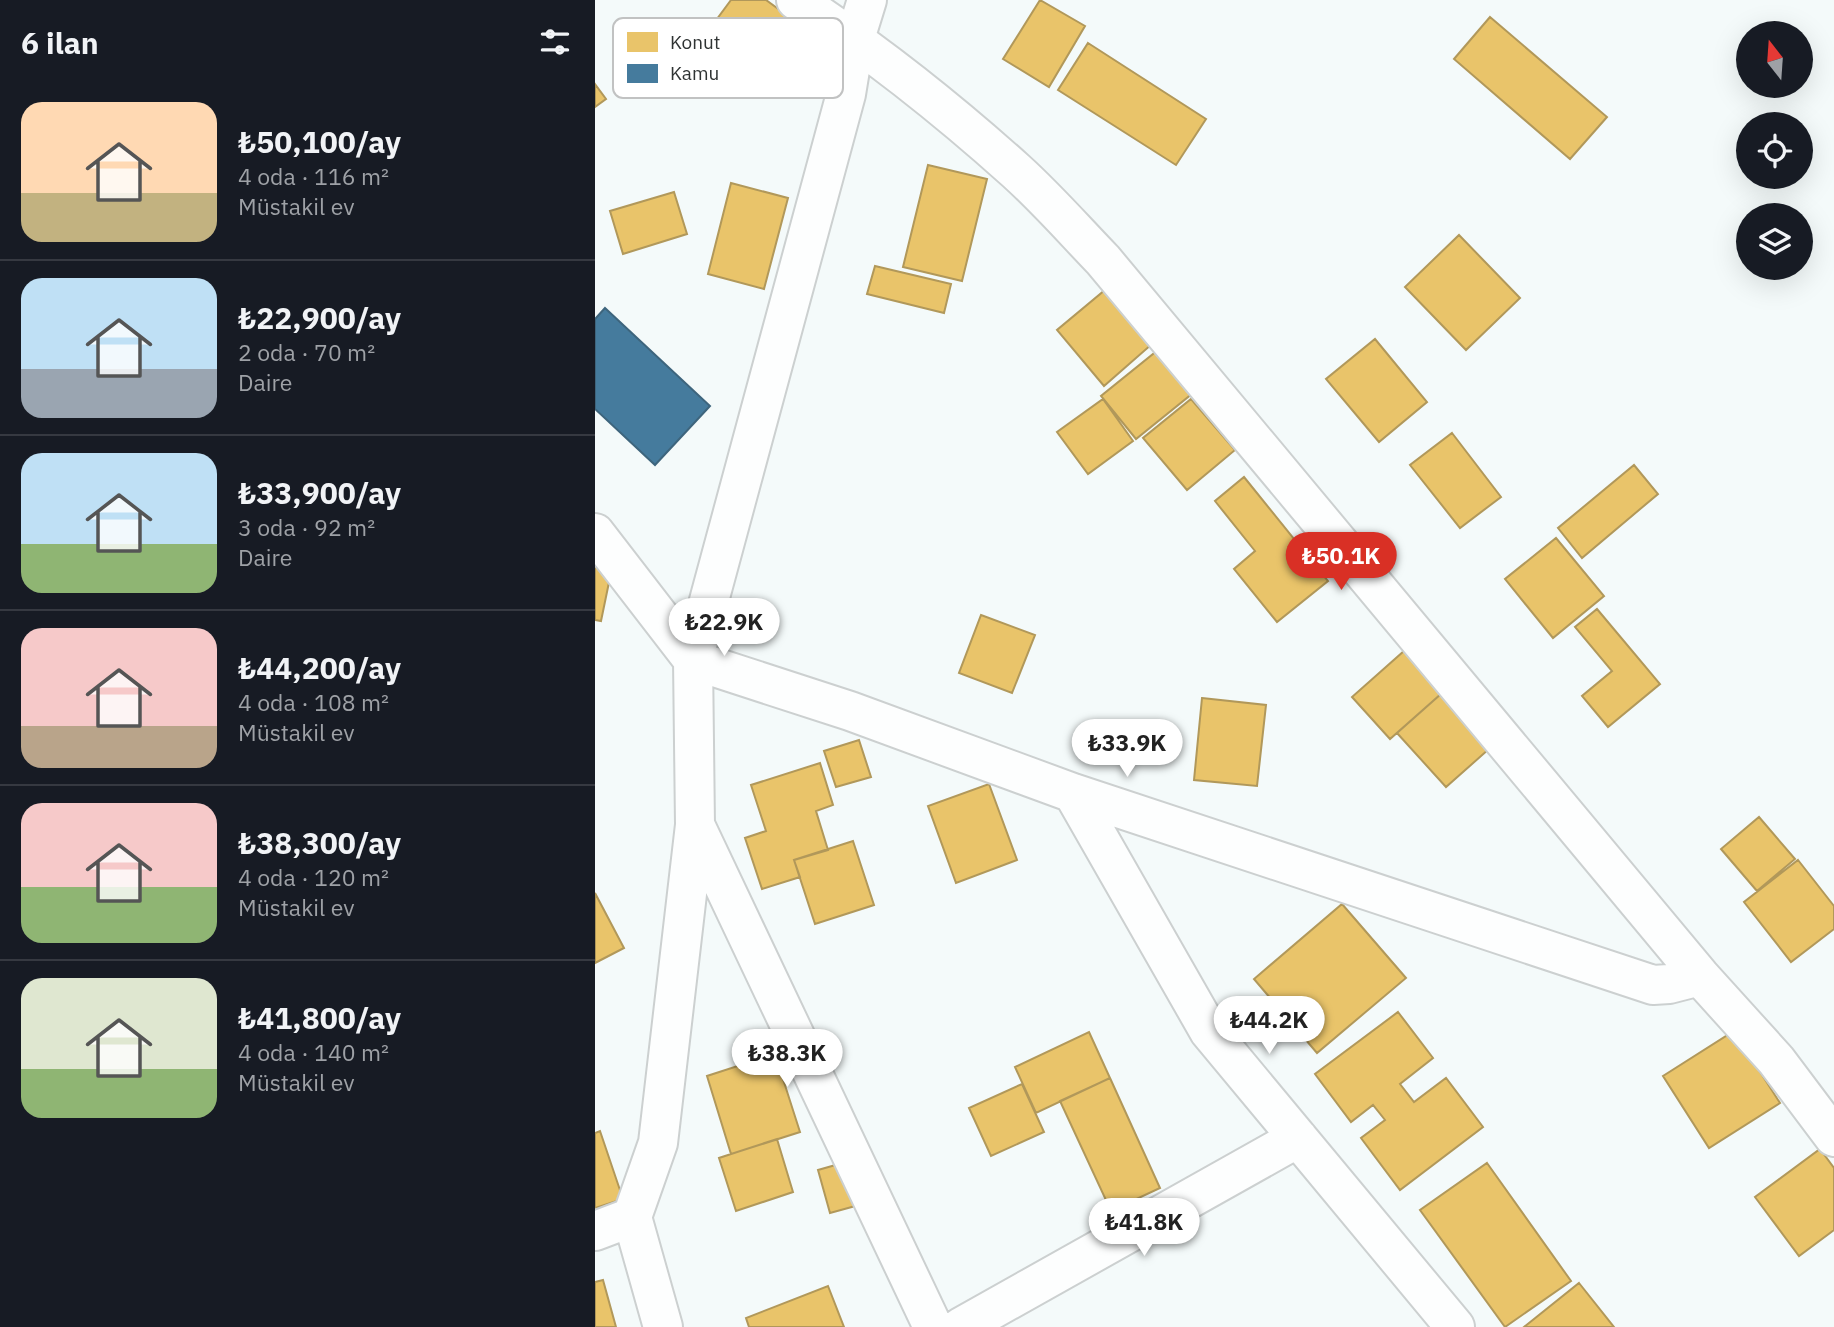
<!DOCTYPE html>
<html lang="tr">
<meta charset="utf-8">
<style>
:root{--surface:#171b24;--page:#242831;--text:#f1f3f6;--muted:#9ea1a6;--line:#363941;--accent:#d93025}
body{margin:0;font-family:"IBM Plex Sans",sans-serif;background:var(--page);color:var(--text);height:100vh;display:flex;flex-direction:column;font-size:26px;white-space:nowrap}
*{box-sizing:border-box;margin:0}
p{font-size:23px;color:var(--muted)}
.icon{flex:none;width:38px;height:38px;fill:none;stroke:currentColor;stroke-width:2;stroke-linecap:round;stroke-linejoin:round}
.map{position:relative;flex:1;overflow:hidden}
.side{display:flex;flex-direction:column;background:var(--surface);width:595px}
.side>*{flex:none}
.needle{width:46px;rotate:343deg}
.fabs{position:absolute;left:1141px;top:21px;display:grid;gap:14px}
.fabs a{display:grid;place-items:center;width:77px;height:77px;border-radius:50%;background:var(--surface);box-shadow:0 7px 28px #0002;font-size:35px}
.price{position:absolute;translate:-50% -60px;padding:0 16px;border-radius:24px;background:#fff;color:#222;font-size:23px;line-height:46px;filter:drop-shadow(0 2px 4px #0008)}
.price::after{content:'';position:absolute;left:50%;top:42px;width:21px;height:16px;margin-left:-10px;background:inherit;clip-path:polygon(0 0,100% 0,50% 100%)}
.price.on{background:var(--accent);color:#fff}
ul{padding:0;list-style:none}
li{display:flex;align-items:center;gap:21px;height:175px;padding:0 21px}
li+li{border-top:2px solid var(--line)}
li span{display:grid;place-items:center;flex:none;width:196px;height:140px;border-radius:21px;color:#555}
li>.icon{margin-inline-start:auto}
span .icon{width:84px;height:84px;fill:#fffc;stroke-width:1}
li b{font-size:30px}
h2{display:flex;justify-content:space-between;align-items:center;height:84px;padding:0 21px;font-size:30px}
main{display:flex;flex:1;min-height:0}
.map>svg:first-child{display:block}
</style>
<main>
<section class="side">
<h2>6 ilan<svg class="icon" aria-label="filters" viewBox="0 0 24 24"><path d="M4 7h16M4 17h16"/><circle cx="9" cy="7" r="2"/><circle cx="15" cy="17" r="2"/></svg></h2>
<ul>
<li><span style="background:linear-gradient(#ffd9b3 65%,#c2b280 0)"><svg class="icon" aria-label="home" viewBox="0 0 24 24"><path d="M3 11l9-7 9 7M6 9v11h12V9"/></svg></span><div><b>₺50,100/ay</b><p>4 oda · 116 m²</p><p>Müstakil ev</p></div></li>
<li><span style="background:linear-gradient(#bfe0f5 65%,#9aa5b1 0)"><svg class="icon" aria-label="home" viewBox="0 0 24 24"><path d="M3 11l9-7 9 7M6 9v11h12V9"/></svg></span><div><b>₺22,900/ay</b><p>2 oda · 70 m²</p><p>Daire</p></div></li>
<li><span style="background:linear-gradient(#bfe0f5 65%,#8fb573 0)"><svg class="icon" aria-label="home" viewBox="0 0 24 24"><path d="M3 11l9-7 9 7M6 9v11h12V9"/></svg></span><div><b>₺33,900/ay</b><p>3 oda · 92 m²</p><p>Daire</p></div></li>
<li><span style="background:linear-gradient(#f6c9c9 70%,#b9a48a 0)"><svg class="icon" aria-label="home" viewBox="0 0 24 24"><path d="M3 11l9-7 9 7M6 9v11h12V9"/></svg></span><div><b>₺44,200/ay</b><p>4 oda · 108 m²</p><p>Müstakil ev</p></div></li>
<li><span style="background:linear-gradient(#f6c9c9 60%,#8fb573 0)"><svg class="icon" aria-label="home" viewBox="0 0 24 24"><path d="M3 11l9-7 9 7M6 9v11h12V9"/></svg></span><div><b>₺38,300/ay</b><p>4 oda · 120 m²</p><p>Müstakil ev</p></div></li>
<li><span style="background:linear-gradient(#dfe7d0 65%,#8fb573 0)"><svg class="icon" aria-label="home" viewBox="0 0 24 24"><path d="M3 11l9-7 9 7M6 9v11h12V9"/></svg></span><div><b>₺41,800/ay</b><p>4 oda · 140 m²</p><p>Müstakil ev</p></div></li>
</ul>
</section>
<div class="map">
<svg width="1239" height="1327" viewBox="0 0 1239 1327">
<rect width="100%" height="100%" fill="#f4fafa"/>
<path fill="#e9c46a" stroke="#b1985a" stroke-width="2" d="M 136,0 L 171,0 L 197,19 L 163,63 L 116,27 Z
M 445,0 L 490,26 L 454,87 L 408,59 Z
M 895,17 L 1012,117 L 975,159 L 859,59 Z
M 493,43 L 611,119 L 581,165 L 463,90 Z
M 0,84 L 11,99 L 0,107 Z
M 333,165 L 392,179 L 367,281 L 308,267 Z
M 136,183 L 193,198 L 169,289 L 113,274 Z
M 79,192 L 92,234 L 28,254 L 15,211 Z
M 864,235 L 925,298 L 871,350 L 810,287 Z
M 280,266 L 356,284 L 349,313 L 272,294 Z
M 510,290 L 557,344 L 509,386 L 462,330 Z
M 780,339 L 832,402 L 784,442 L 731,379 Z
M 563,350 L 598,393 L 541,439 L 506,396 Z
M 508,399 L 538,441 L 493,474 L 462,432 Z
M 596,399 L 640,450 L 592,490 L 548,438 Z
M 857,433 L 906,497 L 865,528 L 815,465 Z
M 1039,465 L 1063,494 L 987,558 L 963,528 Z
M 649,477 L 733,581 L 682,622 L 639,569 L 660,551 L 620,501 Z
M 961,538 L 1009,596 L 958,638 L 910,579 Z
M 0,554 L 19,558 L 6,621 L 0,620 Z
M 1002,609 L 1065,684 L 1013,727 L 987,696 L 1017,671 L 980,627 Z
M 386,615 L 440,635 L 417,693 L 364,673 Z
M 809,651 L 847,693 L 795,739 L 757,697 Z
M 855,686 L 903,741 L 851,787 L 802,733 Z
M 607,698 L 671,705 L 662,786 L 599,780 Z
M 264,740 L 276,777 L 241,787 L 229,751 Z
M 225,763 L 238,805 L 221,811 L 233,850 L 199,860 L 205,877 L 167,889 L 150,838 L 171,831 L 156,785 Z
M 394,784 L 422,860 L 361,883 L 333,806 Z
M 1164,817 L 1200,859 L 1162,891 L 1126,849 Z
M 258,841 L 279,905 L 220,924 L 199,860 Z
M 1203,860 L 1239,906 L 1239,929 L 1196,962 L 1149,902 Z
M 0,893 L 29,948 L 0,963 Z
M 747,904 L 811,978 L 722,1053 L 659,979 Z
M 803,1012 L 838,1058 L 805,1084 L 819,1102 L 851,1078 L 888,1127 L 805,1190 L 766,1138 L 790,1120 L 778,1105 L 756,1122 L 720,1074 Z
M 1139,1031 L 1185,1103 L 1114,1148 L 1068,1076 Z
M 494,1032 L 515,1078 L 441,1113 L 420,1067 Z
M 180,1054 L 205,1132 L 136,1154 L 112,1076 Z
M 515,1078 L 565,1188 L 516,1211 L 465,1101 Z
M 427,1084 L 449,1132 L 396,1156 L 374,1108 Z
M 5,1131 L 28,1199 L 0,1208 L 0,1133 Z
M 182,1139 L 198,1192 L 141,1211 L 124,1158 Z
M 1225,1149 L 1239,1168 L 1239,1230 L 1204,1256 L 1160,1197 Z
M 251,1162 L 264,1205 L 235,1213 L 223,1170 Z
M 892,1163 L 976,1281 L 910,1327 L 825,1210 Z
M 8,1280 L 21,1327 L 0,1327 L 0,1282 Z
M 984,1283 L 1019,1327 L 929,1327 Z
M 233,1286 L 249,1327 L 154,1327 L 151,1318 Z"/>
<path fill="#457b9d" stroke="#3e657d" stroke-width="2" d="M 10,308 L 115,406 L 60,465 L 0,409 L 0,319 Z"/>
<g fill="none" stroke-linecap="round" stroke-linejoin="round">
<g stroke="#ccd0d0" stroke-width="42">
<path id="minor" d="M 201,0 C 279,51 352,109 421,171 C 452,199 479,230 508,260 L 1105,976 L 1181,1060 L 1239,1137
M 0,533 L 98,660 L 255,711 L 478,793 L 1058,985 L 1074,984 L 1105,976
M 478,793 L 614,1031 L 860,1327
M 100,825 L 338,1327
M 0,1231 L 37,1217
M 68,1327 L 37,1217 L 63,1143 L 100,825 L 98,660 L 251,94 L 260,39 L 272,0
M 366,1327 L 703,1138"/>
</g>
<use href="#minor" stroke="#fdfefe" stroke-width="38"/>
</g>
<rect x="18" y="18" width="230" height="80" rx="10" fill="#fff" stroke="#c1c2c2" stroke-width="2"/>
<rect x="32" y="32" width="31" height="20" fill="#e9c46a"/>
<rect x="32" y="64" width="31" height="19" fill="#457b9d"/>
<g font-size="19" fill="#2f3333">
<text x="75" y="49">Konut</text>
<text x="75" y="80">Kamu</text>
</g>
</svg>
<div class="fabs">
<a><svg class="needle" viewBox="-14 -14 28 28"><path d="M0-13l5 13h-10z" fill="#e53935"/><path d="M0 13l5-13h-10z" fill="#9ea1a6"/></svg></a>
<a><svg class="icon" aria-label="locate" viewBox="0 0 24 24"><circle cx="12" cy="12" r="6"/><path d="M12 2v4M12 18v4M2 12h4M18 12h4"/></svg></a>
<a><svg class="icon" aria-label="layers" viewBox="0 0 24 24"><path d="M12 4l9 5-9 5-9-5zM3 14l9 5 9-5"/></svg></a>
</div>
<b class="price on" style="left:746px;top:592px">₺50.1K</b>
<b class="price" style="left:129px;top:658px">₺22.9K</b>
<b class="price" style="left:532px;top:779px">₺33.9K</b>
<b class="price" style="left:674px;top:1056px">₺44.2K</b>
<b class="price" style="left:192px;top:1089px">₺38.3K</b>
<b class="price" style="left:549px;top:1258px">₺41.8K</b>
</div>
</main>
